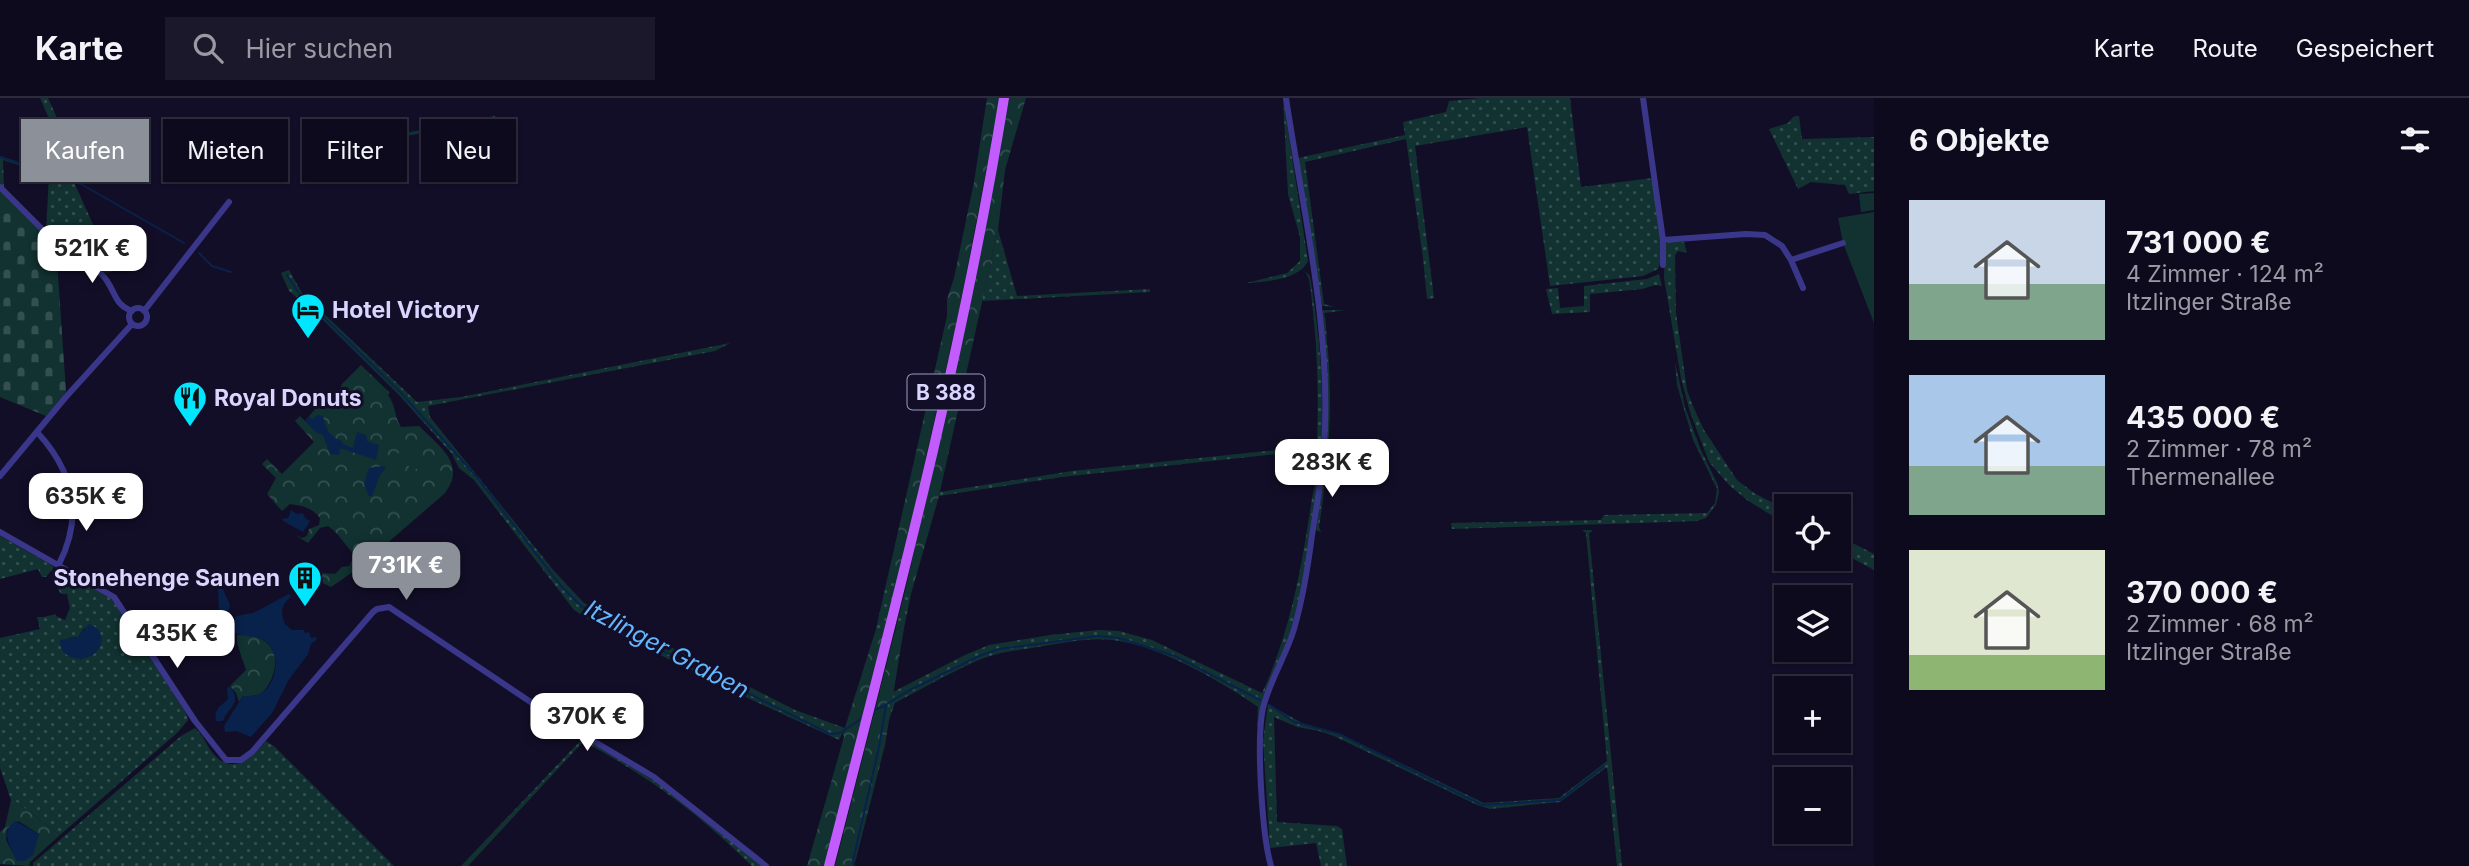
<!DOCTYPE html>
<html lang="de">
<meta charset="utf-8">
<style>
:root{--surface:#0e0a1e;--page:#1c182b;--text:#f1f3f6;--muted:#9b9aa4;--line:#2e2b3c;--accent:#8c9099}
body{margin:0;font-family:Inter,sans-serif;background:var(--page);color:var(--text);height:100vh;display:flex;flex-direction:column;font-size:26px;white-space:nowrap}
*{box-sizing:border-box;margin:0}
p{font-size:23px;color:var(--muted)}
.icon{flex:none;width:38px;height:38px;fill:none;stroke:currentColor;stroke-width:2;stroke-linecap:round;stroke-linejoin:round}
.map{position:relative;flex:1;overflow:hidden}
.side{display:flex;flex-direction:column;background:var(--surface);width:595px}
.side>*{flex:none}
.top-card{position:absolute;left:21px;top:21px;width:665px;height:63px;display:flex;gap:14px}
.tools{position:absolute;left:1774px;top:396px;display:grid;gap:14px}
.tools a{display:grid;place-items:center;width:77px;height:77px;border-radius:0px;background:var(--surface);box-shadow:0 2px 5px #0004,0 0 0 2px var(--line);font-size:35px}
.price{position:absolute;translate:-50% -60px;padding:0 16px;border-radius:14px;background:#fff;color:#222;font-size:23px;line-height:46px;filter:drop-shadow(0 2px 4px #0008)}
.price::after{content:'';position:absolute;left:50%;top:42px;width:21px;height:16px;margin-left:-10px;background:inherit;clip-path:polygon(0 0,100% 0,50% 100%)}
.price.active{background:var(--accent);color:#fff}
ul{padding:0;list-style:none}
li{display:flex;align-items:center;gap:21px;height:175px;padding:0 35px}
li span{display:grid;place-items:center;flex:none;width:196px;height:140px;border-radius:0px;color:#555}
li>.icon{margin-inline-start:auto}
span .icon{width:84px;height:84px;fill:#fffc;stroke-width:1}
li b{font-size:30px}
h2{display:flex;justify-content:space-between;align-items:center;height:84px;padding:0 35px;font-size:30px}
.pill{padding:0 24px;border-radius:0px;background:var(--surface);box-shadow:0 2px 5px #0004,0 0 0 2px var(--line);font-size:24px;line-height:63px}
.pill.active{background:var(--accent);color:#fff}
header{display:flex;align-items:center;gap:42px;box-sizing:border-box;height:98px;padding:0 35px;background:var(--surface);border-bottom:2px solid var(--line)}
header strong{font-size:33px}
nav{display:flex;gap:38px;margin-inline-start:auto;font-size:24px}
.search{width:490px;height:63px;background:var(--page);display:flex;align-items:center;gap:18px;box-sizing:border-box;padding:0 24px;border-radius:0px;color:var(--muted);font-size:26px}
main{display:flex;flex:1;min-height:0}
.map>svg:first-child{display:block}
</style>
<header>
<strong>Karte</strong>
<div class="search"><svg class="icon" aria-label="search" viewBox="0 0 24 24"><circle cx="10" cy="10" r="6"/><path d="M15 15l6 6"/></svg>Hier suchen</div>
<nav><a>Karte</a><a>Route</a><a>Gespeichert</a></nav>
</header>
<main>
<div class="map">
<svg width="1874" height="768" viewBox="0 0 1874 768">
<defs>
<pattern id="grass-dots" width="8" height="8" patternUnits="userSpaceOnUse" patternTransform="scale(1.75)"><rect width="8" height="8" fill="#113231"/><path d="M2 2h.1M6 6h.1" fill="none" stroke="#334f50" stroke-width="1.8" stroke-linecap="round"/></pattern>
<pattern id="forest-crowns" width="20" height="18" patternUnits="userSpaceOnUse" patternTransform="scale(1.75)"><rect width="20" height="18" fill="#113231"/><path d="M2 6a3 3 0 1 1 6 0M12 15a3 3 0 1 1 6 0" fill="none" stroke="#334f50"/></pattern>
<pattern id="cemetery-stones" width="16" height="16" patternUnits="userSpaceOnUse" patternTransform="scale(1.75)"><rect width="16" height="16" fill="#113231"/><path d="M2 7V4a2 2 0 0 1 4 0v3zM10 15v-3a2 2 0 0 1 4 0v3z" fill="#334f50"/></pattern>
</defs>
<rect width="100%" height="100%" fill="#130e28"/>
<path fill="url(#grass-dots)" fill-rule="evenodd" d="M 40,0 L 48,0 L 71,51 L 69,57 L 79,84 L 77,84 Z
M 1283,0 L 1308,163 C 1299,182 1264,184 1246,185 L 1287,175 L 1300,163 L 1300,139 L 1288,96 Z
M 1481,0 L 1570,0 L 1581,89 L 1653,80 C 1656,105 1668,148 1658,171 L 1643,178 L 1550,188 L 1527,29 L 1415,48 L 1434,200 L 1427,201 L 1423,160 L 1406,41 L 1305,64 L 1324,206 L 1334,209 L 1322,208 L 1298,60 L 1405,37 L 1403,24 L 1446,14 L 1449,3 Z
M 495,18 L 496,21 L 385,42 L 384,39 Z
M 1799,18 L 1802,41 L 1874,39 L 1874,93 L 1849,96 L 1845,87 L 1811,84 L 1798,91 L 1769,31 L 1788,25 L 1793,19 Z
M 0,58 L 73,82 L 114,173 L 106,175 L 75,153 L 67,152 L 46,133 L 49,77 L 3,62 L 4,90 L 0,85 Z
M 998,132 L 1017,198 L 1150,191 L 1150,194 L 982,203 Z
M 1670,143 L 1684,144 L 1687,155 L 1678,153 L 1675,157 L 1676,215 L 1687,292 L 1692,306 L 1704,332 L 1737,382 L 1754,395 L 1787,412 L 1787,427 L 1747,402 L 1729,387 L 1709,364 L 1690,314 L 1681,280 L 1664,180 L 1665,146 Z
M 289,172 L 302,195 L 417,304 L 461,299 L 730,245 L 715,253 L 428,308 L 430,319 L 554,473 L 584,505 L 795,612 L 845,630 L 839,642 L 750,601 L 589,522 L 574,512 L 474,382 L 459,370 L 452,356 L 399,297 L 324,223 L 289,193 L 281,175 Z
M 1305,173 L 1310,178 C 1319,234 1325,290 1321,347 L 1316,351 L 1321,354 L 1319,371 C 1312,422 1307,475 1293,524 C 1283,560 1262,592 1257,630 L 1258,609 C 1219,582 1160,548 1113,542 C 1089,539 1062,545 1038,549 C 1019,552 999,554 981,561 C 951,574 923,590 895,605 L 887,627 L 891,595 L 965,557 L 989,547 L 1050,537 L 1098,532 L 1119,533 L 1152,542 L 1262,595 C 1290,535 1301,472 1311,407 C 1313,391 1320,370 1316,354 L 1306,353 L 1062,379 L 939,398 L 940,394 L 1072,373 L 1315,348 L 1317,345 C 1319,289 1317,236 1309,181 Z
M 1659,176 L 1662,188 L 1655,187 L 1642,191 L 1590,196 L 1590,214 L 1552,216 L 1546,191 L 1558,190 L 1560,210 L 1584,208 L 1584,188 L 1647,181 Z
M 1324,212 L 1346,212 L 1324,215 C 1327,227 1326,241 1328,253 C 1333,313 1328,370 1319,429 L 1321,434 L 1316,432 C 1328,355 1330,291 1322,213 Z
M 1675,264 L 1685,309 L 1700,350 L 1717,385 L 1719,394 L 1716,407 L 1706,420 L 1696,423 L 1668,424 L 1452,431 L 1451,425 L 1601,422 L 1604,417 L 1707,415 L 1715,405 L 1717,391 L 1693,342 L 1677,287 Z
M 1582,432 L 1593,432 L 1589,436 L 1622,768 L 1617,768 L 1607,669 L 1560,704 L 1490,711 L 1477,707 L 1334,638 L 1319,633 L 1297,629 L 1274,619 L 1277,724 L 1337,728 L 1342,731 L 1347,768 L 1321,768 L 1316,745 L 1270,750 L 1263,643 L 1268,606 L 1302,625 L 1340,636 L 1484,705 L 1559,700 L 1607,663 L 1586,435 Z
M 0,438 L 50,466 L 54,469 L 46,479 L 42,479 L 38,471 L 0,481 Z
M 1839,438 L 1874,456 L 1874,472 L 1839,453 Z
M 62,473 L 112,501 L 186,615 L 188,622 L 178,634 L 60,737 L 18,705 L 11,702 L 0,670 L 0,540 L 40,531 L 37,519 L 44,519 L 56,516 L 56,518 L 65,522 L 70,510 L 67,496 L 61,496 L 55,486 ZM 85,529 L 81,562 L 68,540 L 78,539 Z
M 889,473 L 900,474 L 885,534 L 876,531 Z
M 905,493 L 911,496 L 904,530 L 899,529 L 895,533 Z
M 195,630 C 202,636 206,645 211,653 C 231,679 250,661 266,643 L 275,649 L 394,768 L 33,768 L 33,765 L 181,638 Z
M 583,640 L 658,685 L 762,768 L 752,768 C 700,717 650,679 586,645 L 581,646 L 468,768 L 461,768 Z"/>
<path fill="url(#forest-crowns)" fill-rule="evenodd" d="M 987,0 L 1000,0 L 960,208 L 900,474 L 892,475 L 889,473 L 947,218 L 947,201 L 954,180 L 974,84 Z
M 1009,0 L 1026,0 L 1005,72 L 998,132 L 939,398 L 911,496 L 905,493 L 955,275 Z
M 361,267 L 390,295 L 388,297 C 396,308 394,318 401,329 L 419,328 C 439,348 468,367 444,396 L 363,466 L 358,456 L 357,471 L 331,489 L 323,485 L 321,475 L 335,476 L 342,469 L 349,468 L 355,457 C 345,448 340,436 328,428 L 320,430 L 308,445 L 295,437 L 302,440 L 307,438 L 309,431 L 319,427 L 320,420 C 312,409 302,408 290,406 L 282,413 L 267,396 L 276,380 L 262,366 L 267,361 L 282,376 L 314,344 L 295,323 L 300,318 L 305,323 L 316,310 L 332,302 L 339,294 L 342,286 Z
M 901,528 L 904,530 L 885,647 L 856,761 L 853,768 L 835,768 L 895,533 Z
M 876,531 L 885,534 L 824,768 L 807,768 L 844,639 L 843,636 Z
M 246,536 C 273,541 281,558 271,582 C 268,587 265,593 260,596 C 255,598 248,598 243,598 L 239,604 L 236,595 L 230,588 L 246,572 L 237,545 L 237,537 Z
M 11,702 L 18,705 L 60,737 L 30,764 L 29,768 L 0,766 L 0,734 L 5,729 ZM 18,723 L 39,736 L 17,763 L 6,742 L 7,731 Z"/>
<path fill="url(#cemetery-stones)" d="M 0,92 L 56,148 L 66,294 L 46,318 L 0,299 Z"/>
<path fill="#113231" d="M 1874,95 L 1874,112 L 1861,114 L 1859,96 Z
M 1874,114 L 1874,225 L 1843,145 L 1838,120 Z
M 405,348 L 423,364 L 414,373 L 397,357 Z"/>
<path fill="#09224c" d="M 317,317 L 323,318 C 325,328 330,340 340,342 L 343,346 L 353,350 L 357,334 L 366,337 L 367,343 L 379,347 L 376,362 L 340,350 L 339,357 L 330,356 L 323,337 L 317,335 L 305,323 L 309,319 L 313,321 Z
M 383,368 L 386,370 L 380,377 L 372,398 L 369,398 L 364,386 L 369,370 Z
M 291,412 L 297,416 L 303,415 L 305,420 L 310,423 L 303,434 L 283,423 L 282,421 L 288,420 Z
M 221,487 L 230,507 L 225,527 L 216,524 L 215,521 L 219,512 L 218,489 Z
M 289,496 L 291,499 C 281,506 280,515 285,526 L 292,532 L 304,532 L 305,535 L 309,534 L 311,540 L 316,539 L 317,541 L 311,546 L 308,556 L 288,583 L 272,615 L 251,639 L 237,633 L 225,634 L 224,628 L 243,598 C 248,598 255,598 260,596 C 274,589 280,564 272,551 C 261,532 244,543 232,533 L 236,518 L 253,515 Z
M 89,526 C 114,534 99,568 71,559 C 63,556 60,550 60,542 L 78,539 Z
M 230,588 C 243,607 228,608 223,623 L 216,623 C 214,610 220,609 228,601 L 227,590 Z
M 15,723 L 39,736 L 33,757 L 25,763 L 17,763 C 10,748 0,735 15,723 Z"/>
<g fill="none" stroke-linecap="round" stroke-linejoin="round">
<path stroke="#09224c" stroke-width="2" d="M 0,59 L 81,86 L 184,145
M 199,155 L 212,168 L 231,174
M 287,177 L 298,194 L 402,296 L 476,378 L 561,488 L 581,508 L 665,554 L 830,636 L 840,635 L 864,619
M 887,606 L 908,593 L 979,558 L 999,551 L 1098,538 L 1119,540 L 1175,558 L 1260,602
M 1270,607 L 1294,624 L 1339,636 L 1482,707 L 1560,702 L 1604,668
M 854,768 L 853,763 L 879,649 L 886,607 L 874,612"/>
<path stroke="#3a378a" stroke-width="6" d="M 1643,0 L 1663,142 L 1746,136 L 1765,137 L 1782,148 L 1791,162 L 1803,190
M 0,89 L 65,154 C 76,155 101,173 107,183 C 116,196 115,207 132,213
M 1791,162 L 1843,145
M 1663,167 L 1663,142
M129 219a9 9 0 1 1 18 0a9 9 0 1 1-18 0Z
M 144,213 L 229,104
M 37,334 C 73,373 84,417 59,466
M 0,378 L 65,300 L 132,226
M 0,434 L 114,499 L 195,623 L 226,662 L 241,662 L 252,654 L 373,514 L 377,511 L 389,509 L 553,619 L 654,679 L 766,768
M 1271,768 C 1262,737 1256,641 1263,610 C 1270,582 1286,558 1294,531 C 1303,500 1308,469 1312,437 C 1317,407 1322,378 1324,348 C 1332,234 1303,113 1286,0"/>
<path stroke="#c25cff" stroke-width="10" d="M 829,768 C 894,514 962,259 1004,0"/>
</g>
<defs>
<g id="hotel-pin" transform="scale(1.75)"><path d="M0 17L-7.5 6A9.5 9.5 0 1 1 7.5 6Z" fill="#01e6ff" stroke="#130e28"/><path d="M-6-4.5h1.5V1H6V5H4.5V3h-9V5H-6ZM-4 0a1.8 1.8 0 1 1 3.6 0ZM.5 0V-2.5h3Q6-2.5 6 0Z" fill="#111"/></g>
<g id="restaurant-pin" transform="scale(1.75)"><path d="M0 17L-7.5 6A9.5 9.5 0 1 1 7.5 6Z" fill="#01e6ff" stroke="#130e28"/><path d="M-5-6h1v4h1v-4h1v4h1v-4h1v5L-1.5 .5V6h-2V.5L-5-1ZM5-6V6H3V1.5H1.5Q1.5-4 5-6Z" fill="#111"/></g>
<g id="building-pin" transform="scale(1.75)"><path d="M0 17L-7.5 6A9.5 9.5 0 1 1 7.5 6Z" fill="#01e6ff" stroke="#130e28"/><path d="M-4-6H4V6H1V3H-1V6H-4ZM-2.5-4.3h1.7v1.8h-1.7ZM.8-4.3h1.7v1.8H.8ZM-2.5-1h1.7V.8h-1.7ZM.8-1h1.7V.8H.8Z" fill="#111"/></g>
</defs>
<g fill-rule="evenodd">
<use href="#hotel-pin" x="308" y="212"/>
<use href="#restaurant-pin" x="190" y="300"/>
<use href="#building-pin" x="305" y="480"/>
</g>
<g text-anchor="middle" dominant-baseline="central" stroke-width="6" stroke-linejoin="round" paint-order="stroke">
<rect fill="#130e28" stroke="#9e99be" stroke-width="2" x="907.5" y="276.5" width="77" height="35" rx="5"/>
<g font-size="21" font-weight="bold" fill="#dad5ff">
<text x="946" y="294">B 388</text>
</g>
<g font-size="23" font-weight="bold" fill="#dad5ff" stroke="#130e28" text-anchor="start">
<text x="332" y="212">Hotel Victory</text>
<text x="214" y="300">Royal Donuts</text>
<text x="280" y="480" text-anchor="end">Stonehenge Saunen</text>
</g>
<g font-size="24" font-style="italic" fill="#63b7ff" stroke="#130e28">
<text transform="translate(667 551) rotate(28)">Itzlinger Graben</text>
</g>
</g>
</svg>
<div class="tools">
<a><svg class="icon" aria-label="locate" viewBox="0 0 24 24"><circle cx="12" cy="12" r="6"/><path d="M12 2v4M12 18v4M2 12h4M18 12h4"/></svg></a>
<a><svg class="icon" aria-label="layers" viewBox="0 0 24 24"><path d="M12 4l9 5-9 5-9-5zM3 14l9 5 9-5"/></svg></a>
<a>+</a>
<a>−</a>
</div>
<b class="price" style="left:92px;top:187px">521K €</b>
<b class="price" style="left:1332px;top:401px">283K €</b>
<b class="price" style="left:86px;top:435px">635K €</b>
<b class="price active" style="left:406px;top:504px">731K €</b>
<b class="price" style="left:177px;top:572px">435K €</b>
<b class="price" style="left:587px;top:655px">370K €</b>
<div class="top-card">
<a class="pill active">Kaufen</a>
<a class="pill">Mieten</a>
<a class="pill">Filter</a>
<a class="pill">Neu</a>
</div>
</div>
<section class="side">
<h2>6 Objekte<svg class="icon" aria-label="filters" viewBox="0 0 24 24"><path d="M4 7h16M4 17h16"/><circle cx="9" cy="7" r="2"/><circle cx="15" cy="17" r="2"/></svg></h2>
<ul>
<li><span style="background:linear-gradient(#c9d6e8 60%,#7fa58c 0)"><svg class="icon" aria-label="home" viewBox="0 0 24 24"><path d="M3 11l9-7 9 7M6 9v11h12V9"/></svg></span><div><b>731 000 €</b><p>4 Zimmer · 124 m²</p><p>Itzlinger Straße</p></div></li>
<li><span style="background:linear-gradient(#a9c7e8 65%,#7fa58c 0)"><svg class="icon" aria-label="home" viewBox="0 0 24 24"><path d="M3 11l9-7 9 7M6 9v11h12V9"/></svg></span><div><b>435 000 €</b><p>2 Zimmer · 78 m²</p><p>Thermenallee</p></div></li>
<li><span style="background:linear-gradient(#dfe7d0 75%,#8fb573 0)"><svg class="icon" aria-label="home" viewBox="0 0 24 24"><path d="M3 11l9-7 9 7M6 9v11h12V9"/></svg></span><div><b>370 000 €</b><p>2 Zimmer · 68 m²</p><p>Itzlinger Straße</p></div></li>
</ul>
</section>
</main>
